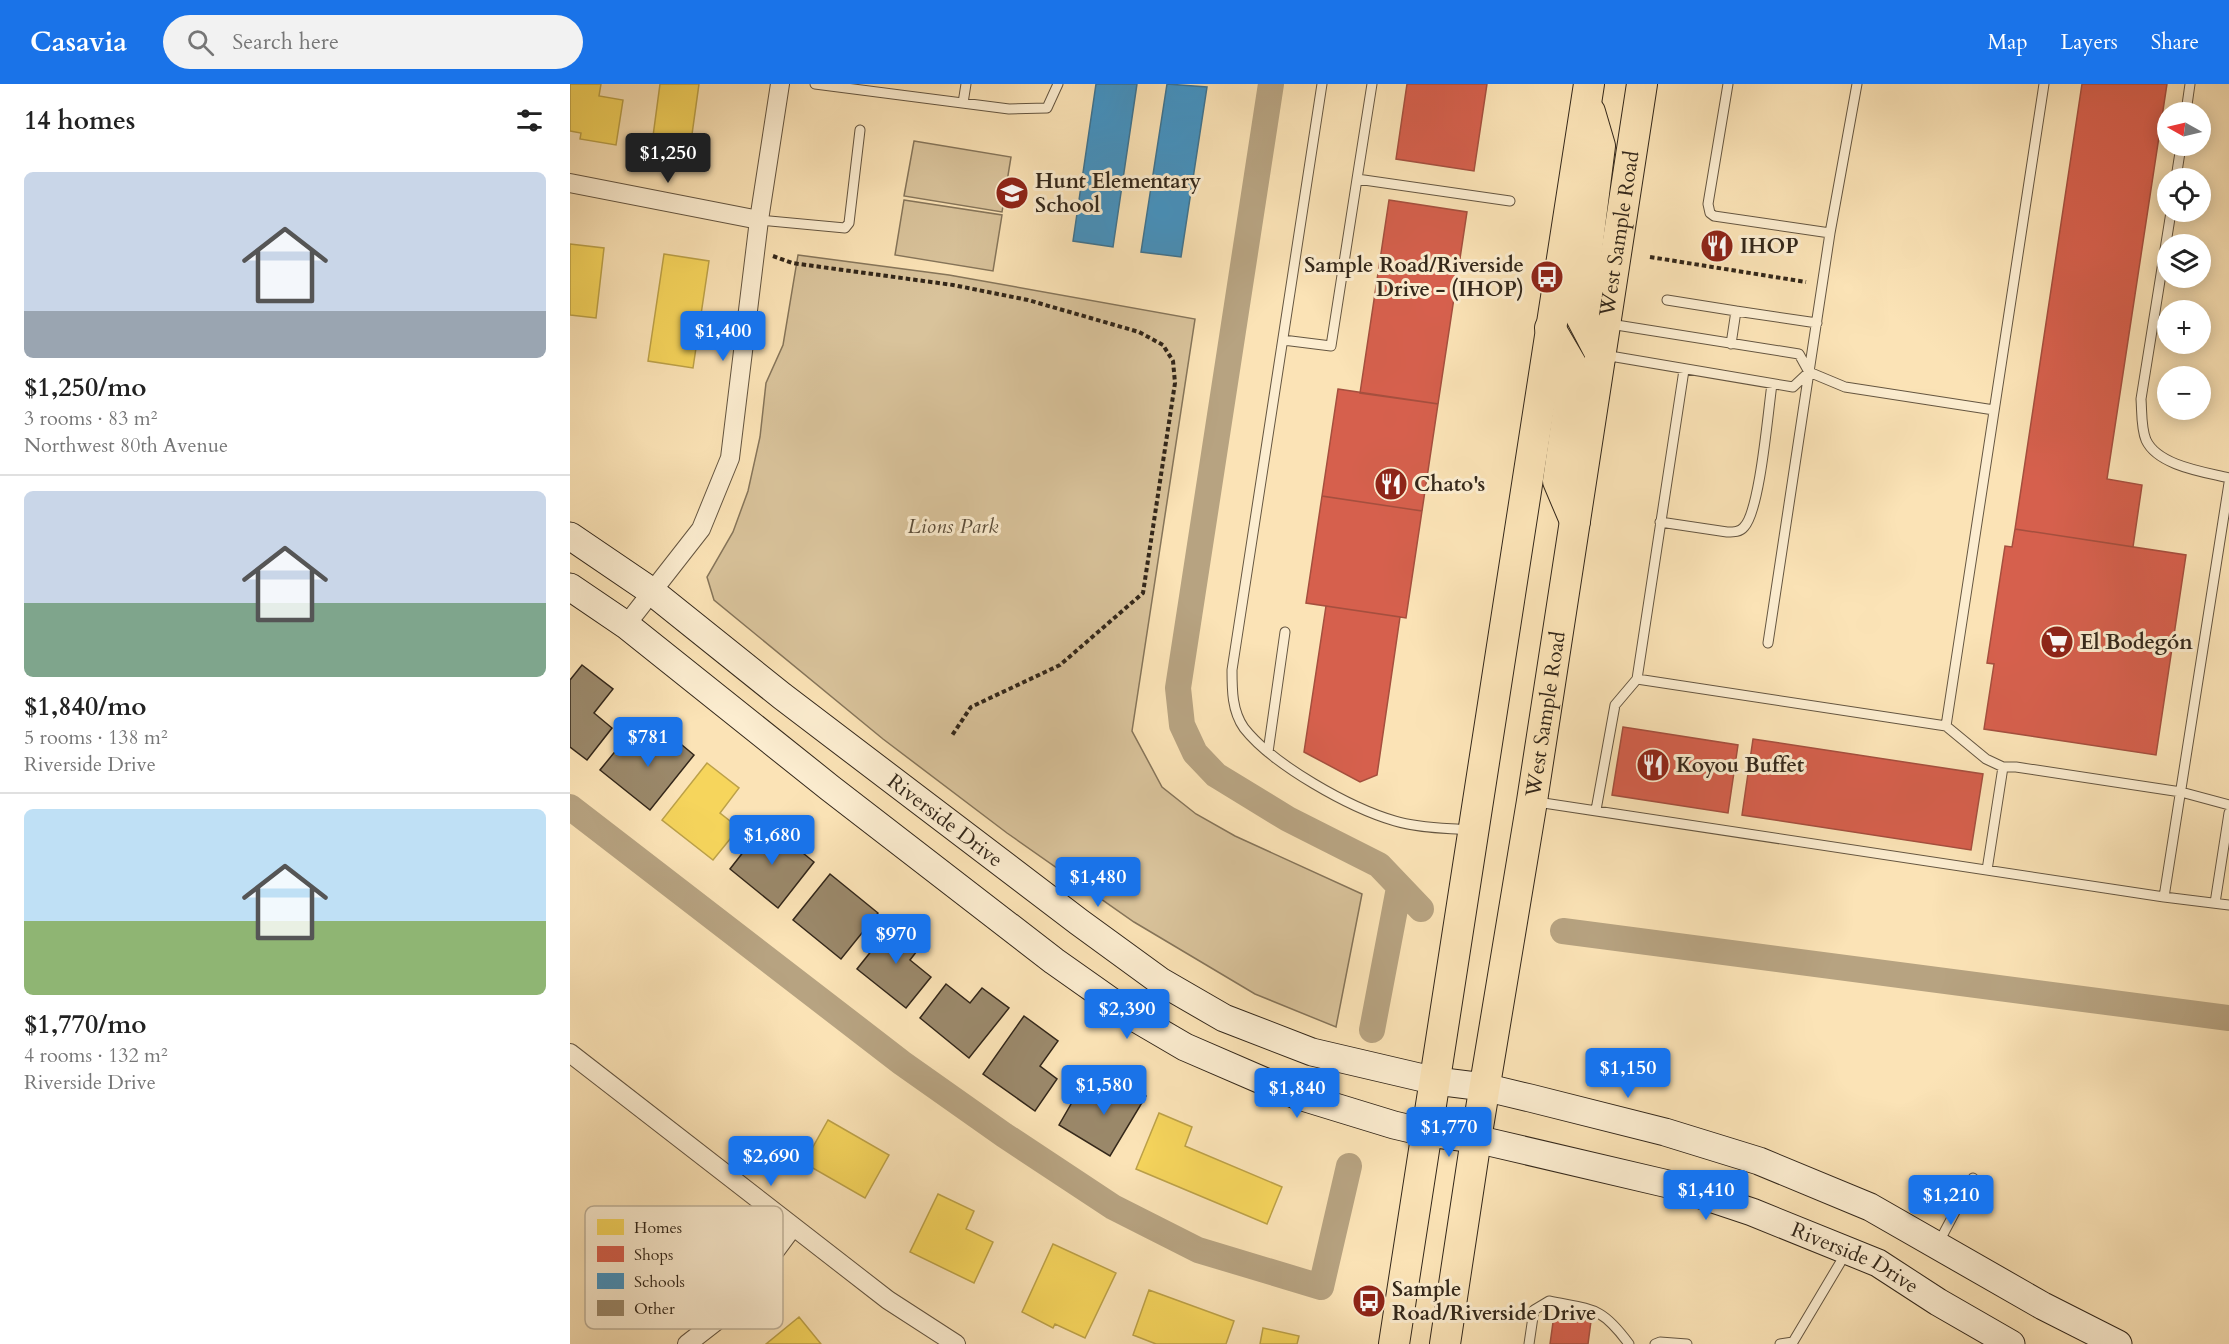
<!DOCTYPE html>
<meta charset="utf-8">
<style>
:root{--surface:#fff;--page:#f2f2f2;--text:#222;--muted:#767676;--line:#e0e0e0;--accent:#1a73e8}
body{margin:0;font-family:Cardo,serif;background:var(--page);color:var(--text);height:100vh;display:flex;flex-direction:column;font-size:22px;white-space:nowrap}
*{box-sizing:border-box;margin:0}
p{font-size:20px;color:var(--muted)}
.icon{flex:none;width:33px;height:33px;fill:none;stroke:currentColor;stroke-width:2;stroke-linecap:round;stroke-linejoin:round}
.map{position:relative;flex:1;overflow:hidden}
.drawer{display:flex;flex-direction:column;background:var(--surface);width:570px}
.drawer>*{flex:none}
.needle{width:39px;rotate:278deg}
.fabs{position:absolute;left:1587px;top:18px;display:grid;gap:12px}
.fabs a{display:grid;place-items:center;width:54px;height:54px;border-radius:50%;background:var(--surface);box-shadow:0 3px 15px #0003;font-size:30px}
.price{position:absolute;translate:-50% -51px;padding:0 14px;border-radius:6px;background:var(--accent);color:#fff;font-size:20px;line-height:39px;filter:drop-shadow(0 2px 3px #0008)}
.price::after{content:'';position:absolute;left:50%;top:36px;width:18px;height:14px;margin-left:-9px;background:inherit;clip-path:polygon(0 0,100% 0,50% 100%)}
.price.selected{background:#222;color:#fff}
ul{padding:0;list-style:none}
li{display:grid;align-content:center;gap:12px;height:318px;padding:0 24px}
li+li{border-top:2px solid var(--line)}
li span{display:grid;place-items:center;height:186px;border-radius:9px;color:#555}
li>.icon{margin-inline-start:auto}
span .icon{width:108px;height:108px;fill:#fffc;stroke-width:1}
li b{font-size:26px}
h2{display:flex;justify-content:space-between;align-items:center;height:72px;padding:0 24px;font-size:26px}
header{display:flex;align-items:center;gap:36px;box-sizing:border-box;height:84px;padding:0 30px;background:var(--accent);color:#fff}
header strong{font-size:28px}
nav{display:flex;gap:33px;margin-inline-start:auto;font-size:21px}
.search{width:420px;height:54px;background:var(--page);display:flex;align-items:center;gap:15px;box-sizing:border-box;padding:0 21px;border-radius:33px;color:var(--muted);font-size:22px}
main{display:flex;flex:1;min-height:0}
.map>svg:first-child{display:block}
</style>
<header>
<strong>Casavia</strong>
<div class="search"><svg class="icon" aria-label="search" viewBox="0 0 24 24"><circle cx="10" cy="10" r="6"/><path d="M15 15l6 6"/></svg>Search here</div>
<nav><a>Map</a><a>Layers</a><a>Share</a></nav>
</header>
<main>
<section class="drawer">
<h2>14 homes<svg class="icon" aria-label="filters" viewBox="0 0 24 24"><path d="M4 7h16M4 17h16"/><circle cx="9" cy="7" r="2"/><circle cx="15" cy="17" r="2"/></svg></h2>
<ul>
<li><span style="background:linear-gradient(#c9d6e8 75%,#9aa5b1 0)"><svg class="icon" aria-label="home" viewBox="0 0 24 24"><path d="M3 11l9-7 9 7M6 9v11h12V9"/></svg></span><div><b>$1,250/mo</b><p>3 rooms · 83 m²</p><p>Northwest 80th Avenue</p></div></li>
<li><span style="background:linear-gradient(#c9d6e8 60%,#7fa58c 0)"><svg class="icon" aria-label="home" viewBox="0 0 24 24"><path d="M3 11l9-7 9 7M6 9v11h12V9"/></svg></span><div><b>$1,840/mo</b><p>5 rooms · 138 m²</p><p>Riverside Drive</p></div></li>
<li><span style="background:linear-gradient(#bfe0f5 60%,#8fb573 0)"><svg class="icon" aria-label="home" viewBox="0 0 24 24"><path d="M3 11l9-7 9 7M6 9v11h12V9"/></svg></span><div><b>$1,770/mo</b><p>4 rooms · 132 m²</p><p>Riverside Drive</p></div></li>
</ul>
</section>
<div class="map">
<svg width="1659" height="1260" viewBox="0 0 1659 1260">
<rect width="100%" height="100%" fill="#fbe3b6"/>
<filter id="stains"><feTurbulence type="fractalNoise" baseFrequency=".00333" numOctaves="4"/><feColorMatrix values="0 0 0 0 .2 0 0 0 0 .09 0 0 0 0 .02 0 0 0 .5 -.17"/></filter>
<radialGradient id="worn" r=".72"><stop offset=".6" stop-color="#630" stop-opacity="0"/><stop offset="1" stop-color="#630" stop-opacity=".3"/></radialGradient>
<path fill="#d9c39b" stroke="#86755a" stroke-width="1.5" d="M 344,57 L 441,73 L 432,128 L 334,112 Z
M 334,116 L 432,131 L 423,187 L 325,171 Z
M 228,171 L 379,191 L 625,235 L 562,647 L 592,703 L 626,730 L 665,752 L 792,810 L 766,943 L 685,910 L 564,838 L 437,749 L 313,655 L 144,516 L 137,493 L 163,448 L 178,407 L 190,353 L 196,299 L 213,261 Z"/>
<path fill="#f6d55c" stroke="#bca148" stroke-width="1.5" d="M 0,0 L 31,0 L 29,12 L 53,16 L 46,61 L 10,55 L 11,49 L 0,47 Z
M 90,0 L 129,0 L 119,72 L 81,67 Z
M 0,160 L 34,164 L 26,234 L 0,231 Z
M 94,170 L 139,177 L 123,284 L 78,277 Z
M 137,679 L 169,704 L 150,729 L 169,744 L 143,776 L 92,736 Z
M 589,1029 L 622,1043 L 615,1062 L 712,1103 L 697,1140 L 566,1085 Z
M 258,1036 L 319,1071 L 295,1114 L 234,1079 Z
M 368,1110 L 404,1127 L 396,1145 L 423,1158 L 404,1199 L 340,1168 Z
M 483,1160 L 546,1189 L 515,1254 L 485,1240 L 483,1244 L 452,1228 Z
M 579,1206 L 664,1237 L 656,1260 L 586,1260 L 563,1251 Z
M 229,1233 L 251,1260 L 196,1260 Z
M 693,1244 L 729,1252 L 727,1260 L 690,1260 Z"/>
<path fill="#d6604d" stroke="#a54f3e" stroke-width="1.5" d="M 837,0 L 917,0 L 904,87 L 826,75 Z
M 1512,0 L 1597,0 L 1537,395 L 1572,401 L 1563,463 L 1445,445 Z
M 819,116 L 897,128 L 868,320 L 790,309 Z
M 768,305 L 868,320 L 852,427 L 752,412 Z
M 752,412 L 852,427 L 836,534 L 736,519 Z
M 1445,445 L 1616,471 L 1586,671 L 1414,645 L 1424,580 L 1417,579 L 1435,462 L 1442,463 Z
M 756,522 L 830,533 L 807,691 L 790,698 L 734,668 Z
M 1053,643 L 1168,661 L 1158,729 L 1042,711 Z
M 1183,655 L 1413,690 L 1401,766 L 1172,731 Z
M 984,1231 L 1021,1237 L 1018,1260 L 980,1260 Z"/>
<path fill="#4393c3" stroke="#3e7390" stroke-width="1.5" d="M 526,0 L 567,0 L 543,163 L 503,157 Z
M 597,0 L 637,3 L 611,173 L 571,168 Z"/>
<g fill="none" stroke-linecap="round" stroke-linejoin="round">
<path stroke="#b7a381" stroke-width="26" d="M 701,0 L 608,604 L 612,641 L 625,669 L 646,691 L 718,735 L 809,781 L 851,825
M 0,723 L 332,979 L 434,1051 L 543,1123 L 628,1166 L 751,1203 L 779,1082
M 993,847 L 1659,934
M 802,946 L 829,804"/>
</g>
<path fill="#9b896b" stroke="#33271a" stroke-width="1.5" d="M 12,581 L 43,605 L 24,629 L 42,644 L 17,676 L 0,663 L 0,596 Z
M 94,646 L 124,671 L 80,726 L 30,686 L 56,654 L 75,669 Z
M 196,739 L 244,778 L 208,824 L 160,785 Z
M 260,790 L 308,829 L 271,875 L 223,836 Z
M 326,836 L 354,858 L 340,876 L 361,893 L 336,924 L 287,885 Z
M 376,900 L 400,919 L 412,904 L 439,924 L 399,974 L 350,934 Z
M 454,932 L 488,957 L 470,982 L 487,995 L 465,1027 L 413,990 Z
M 543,992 L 576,1012 L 540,1072 L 489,1041 L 508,1008 L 528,1019 Z"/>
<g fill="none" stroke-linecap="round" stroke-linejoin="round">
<g stroke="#655641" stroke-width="11">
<path id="lane" d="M 245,0 L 439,25 L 477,24 L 488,0
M 752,0 L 662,586 C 662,606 662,627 674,644 C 703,681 780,724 825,737 C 848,744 875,744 898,746
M 802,0 L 787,95 L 940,117
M 1158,0 L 1138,120 L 1140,129 L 1144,132 L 1260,149
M 393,19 L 396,0
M 1616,28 L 1620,0
M 1606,94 L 1611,62
M 1601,128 L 1571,315 C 1572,328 1571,344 1576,356 C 1588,382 1635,388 1659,394
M 189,136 L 275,144 L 279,139 L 290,46
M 1097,216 L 1166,227
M 1040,240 L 1229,270 L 1239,288 L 1275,303 L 1424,326
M 713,256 L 761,262 L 787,95
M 1161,260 L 1166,227 L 1247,239
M 1034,271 L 1223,303 L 1239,288
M 1114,286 L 1067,595 L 1376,642 L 1474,0
M 1090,438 L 1157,448 C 1164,448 1170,448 1174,443 C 1190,427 1198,327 1202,300
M 1198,559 L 1260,149 L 1287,0
M 1376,642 L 1416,675 L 1433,683 L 1417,786
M 698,668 L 715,548
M 1433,683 L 1446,683 L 1611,708 L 1659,721
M 967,718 L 1594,813 L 1659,399
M 1026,726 L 1045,621 L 1067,595
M 1594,813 L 1659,821
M 1645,819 L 1659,729
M 1369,1158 L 1403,1094
M 959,1260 L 964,1226 L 979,1217 C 1023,1226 1031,1222 1059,1260
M 1085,1260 L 1090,1258 L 1117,1260
M 1210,1260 L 1223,1258 L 1276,1169"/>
</g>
<g stroke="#655641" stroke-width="20">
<path id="street" d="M 0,99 L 189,136
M 56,541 L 131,445 L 160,374 L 189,136 L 210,0
M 0,969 L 318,1216 L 386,1260
M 117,1260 L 162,1225 L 223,1143"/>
</g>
<g stroke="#33271a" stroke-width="29">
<g id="secondary">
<path id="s1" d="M 0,452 L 81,507 L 212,612 L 509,838 L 590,897 L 654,934 L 742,968 L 866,997 L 914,1003 L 960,1014 L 1095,1048 L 1189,1077 L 1300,1123 L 1473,1222 L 1548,1260"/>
<path id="s2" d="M 0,503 L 56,541 L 260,704 L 484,877 L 562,932 L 615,963 L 726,1011 L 824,1041 L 858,1049 L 906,1055 L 1098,1100 L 1182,1128 L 1308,1179 L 1368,1218 L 1441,1260"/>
</g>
</g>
<g stroke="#33271a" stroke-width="32">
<g id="primary">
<path d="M 1020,28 L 1030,62 L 1009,229 L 1031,271"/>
<path d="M 980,244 L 1004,285 L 988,397 L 1005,437"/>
<path d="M 824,1260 L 1019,0"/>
<path id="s3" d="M 875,1260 L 906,1055 L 962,717 L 1072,0"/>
</g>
</g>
<path stroke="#33271a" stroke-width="4" stroke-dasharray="4.5 3" stroke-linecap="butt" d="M 203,172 L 222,179 L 383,201 L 458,216 L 569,248 L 593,261 L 603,277 L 605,299 L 573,509 L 490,581 L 401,623 L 381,653
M 1080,173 L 1236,198"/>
<use href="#lane" stroke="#fcedd0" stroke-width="9"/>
<use href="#street" stroke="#fcedd0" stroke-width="18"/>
<use href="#secondary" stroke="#fcedd0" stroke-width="27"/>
<use href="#primary" stroke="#fbe3b6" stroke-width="30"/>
</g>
<defs>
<g id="school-disc" transform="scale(1.725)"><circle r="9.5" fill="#8f2418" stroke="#fcedd0"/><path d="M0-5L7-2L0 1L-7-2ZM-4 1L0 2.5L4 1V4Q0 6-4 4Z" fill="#fff"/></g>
<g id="restaurant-disc" transform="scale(1.725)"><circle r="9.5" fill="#8f2418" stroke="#fcedd0"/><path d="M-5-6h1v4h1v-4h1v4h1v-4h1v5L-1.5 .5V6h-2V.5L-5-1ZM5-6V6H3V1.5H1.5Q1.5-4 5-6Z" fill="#fff"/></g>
<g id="bus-disc" transform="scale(1.725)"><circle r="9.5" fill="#8f2418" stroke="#fcedd0"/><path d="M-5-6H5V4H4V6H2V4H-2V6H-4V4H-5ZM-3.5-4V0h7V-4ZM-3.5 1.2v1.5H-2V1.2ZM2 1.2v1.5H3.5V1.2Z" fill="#fff"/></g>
<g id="supermarket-disc" transform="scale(1.725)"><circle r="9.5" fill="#8f2418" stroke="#fcedd0"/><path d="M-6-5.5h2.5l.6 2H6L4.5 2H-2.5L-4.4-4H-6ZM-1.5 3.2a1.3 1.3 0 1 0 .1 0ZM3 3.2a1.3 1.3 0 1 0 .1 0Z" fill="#fff"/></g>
</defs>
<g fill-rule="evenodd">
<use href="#school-disc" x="442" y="109"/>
<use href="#restaurant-disc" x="1147" y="162"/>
<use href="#bus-disc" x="977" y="193"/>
<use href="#restaurant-disc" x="821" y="400"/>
<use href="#supermarket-disc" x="1487" y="558"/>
<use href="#restaurant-disc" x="1083" y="681"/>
<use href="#bus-disc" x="799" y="1217"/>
</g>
<g text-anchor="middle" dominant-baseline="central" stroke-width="6" stroke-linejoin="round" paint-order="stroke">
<g font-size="21" font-weight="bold" fill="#33271a" stroke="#fcedd0" text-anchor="start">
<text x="465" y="97">Hunt Elementary<tspan x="465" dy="24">School</tspan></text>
<text x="1170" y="162">IHOP</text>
<text x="954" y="181" text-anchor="end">Sample Road/Riverside<tspan x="954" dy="24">Drive - (IHOP)</tspan></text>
<text x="844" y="400">Chato's</text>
<text x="1510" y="558">El Bodegón</text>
<text x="1106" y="681">Koyou Buffet</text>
<text x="822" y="1205">Sample<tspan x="822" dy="24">Road/Riverside Drive</tspan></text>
</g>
<g font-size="21" fill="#33271a" stroke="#fcedd0">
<text stroke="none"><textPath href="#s3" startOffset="1124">West Sample Road</textPath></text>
<text stroke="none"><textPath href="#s3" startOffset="638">West Sample Road</textPath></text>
<text stroke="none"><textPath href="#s1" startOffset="471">Riverside Drive</textPath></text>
<text stroke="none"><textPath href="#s2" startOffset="1474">Riverside Drive</textPath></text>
</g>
<g font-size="21" font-style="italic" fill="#5c4e3a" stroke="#fcedd0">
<text x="383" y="442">Lions Park</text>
</g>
</g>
<rect x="15" y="1122" width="198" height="123" rx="9" fill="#fcedd0" stroke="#c0b299" stroke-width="1.5"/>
<rect x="27" y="1135" width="27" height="16" fill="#f6d55c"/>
<rect x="27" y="1162" width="27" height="16" fill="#d6604d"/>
<rect x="27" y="1189" width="27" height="16" fill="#4393c3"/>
<rect x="27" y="1216" width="27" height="16" fill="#9b896b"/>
<g font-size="16" fill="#33271a">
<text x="64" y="1149">Homes</text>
<text x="64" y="1176">Shops</text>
<text x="64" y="1203">Schools</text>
<text x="64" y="1230">Other</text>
</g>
<rect width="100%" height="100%" filter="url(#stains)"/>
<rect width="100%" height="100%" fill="url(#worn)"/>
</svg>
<div class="fabs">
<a><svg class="needle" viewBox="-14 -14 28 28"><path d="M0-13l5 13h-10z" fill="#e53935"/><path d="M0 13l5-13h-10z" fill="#767676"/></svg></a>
<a><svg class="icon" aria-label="locate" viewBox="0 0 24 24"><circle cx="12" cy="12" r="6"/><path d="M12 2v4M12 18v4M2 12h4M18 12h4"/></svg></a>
<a><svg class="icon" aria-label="layers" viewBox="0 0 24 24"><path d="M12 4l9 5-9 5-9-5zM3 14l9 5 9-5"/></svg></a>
<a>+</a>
<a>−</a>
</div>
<b class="price selected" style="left:98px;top:100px">$1,250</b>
<b class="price" style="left:153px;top:278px">$1,400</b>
<b class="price" style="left:78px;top:684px">$781</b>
<b class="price" style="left:202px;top:782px">$1,680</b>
<b class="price" style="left:528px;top:824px">$1,480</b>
<b class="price" style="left:326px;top:881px">$970</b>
<b class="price" style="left:557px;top:956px">$2,390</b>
<b class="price" style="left:1058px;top:1015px">$1,150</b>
<b class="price" style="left:534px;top:1032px">$1,580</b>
<b class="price" style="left:727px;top:1035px">$1,840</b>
<b class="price" style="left:879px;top:1074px">$1,770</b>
<b class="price" style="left:201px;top:1103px">$2,690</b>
<b class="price" style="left:1136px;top:1137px">$1,410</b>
<b class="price" style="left:1381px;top:1142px">$1,210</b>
</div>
</main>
